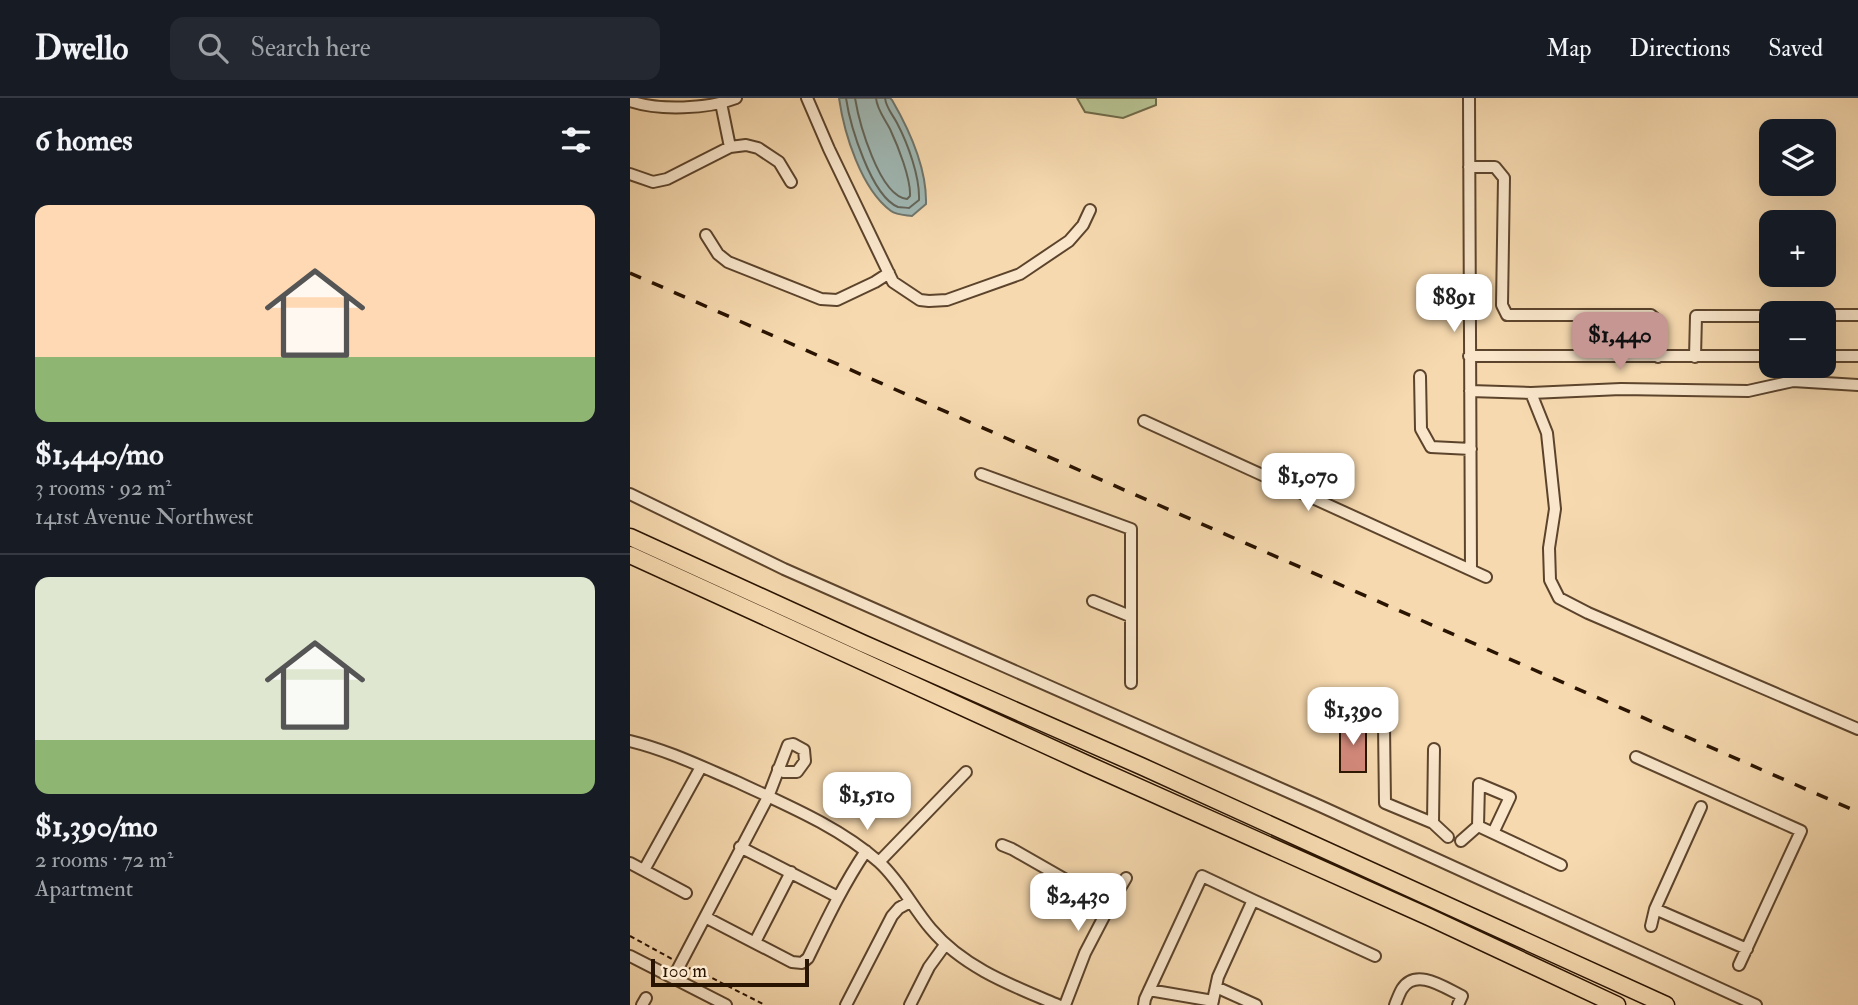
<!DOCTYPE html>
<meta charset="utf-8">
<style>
:root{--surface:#171b24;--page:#242831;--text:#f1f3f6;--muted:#9ea1a6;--line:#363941;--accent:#c59692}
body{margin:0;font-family:"IM FELL Double Pica",serif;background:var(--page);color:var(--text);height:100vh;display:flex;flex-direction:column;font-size:26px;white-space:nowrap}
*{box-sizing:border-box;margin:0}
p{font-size:23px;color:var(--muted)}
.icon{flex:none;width:38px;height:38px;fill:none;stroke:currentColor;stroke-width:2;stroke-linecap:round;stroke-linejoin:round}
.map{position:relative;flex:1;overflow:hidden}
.sheet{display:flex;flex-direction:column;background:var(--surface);width:630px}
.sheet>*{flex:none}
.tools{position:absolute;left:1129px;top:21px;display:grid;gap:14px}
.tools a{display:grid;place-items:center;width:77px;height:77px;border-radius:14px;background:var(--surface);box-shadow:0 7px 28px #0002;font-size:35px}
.scale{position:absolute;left:21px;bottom:18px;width:158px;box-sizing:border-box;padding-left:7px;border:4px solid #291301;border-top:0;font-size:19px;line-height:24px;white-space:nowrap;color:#291301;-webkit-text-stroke:5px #f9e6cb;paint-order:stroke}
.price{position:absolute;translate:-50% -60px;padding:0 16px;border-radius:14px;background:#fff;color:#222;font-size:23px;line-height:46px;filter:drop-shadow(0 2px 4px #0008)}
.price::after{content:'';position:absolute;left:50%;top:42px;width:21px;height:16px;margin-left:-10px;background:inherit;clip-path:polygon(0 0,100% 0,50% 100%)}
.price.selected{background:var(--accent);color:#111}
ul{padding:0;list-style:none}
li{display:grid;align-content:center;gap:14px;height:371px;padding:0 35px}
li+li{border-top:2px solid var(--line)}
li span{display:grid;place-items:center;height:217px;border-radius:14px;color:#555}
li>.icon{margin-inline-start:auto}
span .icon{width:126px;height:126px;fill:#fffc;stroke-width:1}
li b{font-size:30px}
h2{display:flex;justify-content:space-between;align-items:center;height:84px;padding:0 35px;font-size:30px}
header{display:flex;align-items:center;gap:42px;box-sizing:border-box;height:98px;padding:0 35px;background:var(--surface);border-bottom:2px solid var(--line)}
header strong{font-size:33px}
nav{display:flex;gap:38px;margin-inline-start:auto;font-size:24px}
.search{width:490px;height:63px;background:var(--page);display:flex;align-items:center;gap:18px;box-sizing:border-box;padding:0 24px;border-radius:14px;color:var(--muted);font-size:26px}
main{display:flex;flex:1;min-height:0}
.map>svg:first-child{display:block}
</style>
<header>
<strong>Dwello</strong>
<div class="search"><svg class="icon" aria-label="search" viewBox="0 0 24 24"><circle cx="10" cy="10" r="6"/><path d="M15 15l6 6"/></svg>Search here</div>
<nav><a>Map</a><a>Directions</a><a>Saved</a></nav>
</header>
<main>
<section class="sheet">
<h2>6 homes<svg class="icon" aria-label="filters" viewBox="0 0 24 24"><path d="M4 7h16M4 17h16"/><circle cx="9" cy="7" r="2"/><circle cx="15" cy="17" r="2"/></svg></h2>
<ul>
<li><span style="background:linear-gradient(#ffd9b3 70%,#8fb573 0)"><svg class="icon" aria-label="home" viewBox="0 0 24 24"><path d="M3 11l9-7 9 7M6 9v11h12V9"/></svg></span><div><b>$1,440/mo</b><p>3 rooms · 92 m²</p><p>141st Avenue Northwest</p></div></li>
<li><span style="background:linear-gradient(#dfe7d0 75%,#8fb573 0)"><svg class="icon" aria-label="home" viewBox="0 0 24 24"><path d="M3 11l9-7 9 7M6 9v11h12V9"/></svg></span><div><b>$1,390/mo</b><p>2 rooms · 72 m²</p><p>Apartment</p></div></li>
</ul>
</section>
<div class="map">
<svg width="1228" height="907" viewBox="0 0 1228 907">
<rect width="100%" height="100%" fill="#f6d9af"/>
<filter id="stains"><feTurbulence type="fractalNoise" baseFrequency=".00286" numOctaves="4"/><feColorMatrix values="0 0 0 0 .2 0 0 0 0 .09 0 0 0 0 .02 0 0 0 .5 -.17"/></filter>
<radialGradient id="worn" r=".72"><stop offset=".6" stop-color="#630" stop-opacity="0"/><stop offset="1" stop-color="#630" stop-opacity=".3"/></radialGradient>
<path fill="#b6c090" stroke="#706a48" stroke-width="2" d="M 447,0 L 526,0 L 526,7 L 493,20 L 455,14 Z"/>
<path fill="#a0b8b4" stroke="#70766c" stroke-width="2" d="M 209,0 L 260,0 L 262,2 C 280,33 297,70 296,106 L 282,118 C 275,117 266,117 261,113 C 231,91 214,35 209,0 Z"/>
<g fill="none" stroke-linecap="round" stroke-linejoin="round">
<path stroke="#64665a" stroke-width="2" d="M 216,0 C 220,27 241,98 268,109 C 270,109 278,110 279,110 L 289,102 C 290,79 278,46 267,25 C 263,17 256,10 255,0
M 225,0 C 229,24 249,98 277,101 L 280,98 C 281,81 268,48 260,31 C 255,21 247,12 246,0"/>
</g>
<path fill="#d58a7d" stroke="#291301" stroke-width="2" d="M 710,624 L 736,624 L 736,674 L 710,674 Z"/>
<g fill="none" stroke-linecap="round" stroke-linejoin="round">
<g stroke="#5c442c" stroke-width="14">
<path id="minor" d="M 177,0 L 199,51 L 263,184 L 290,202 L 299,203 L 317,202 L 390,176 L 439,143 L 453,127 L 460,112
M 839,0 L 841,472
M 0,3 C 29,13 78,11 106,0
M 100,49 L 116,47 L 128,50 L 149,64 L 161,84
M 839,69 L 865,69 L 874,80 L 872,207 L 877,217 L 1021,217 L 1028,223 L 1028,259
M 0,76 L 23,84 L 37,81 L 100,49 L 91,5
M 76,137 L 88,156 L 98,164 L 191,201 L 207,202 L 245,184 L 259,175
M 1194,217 L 1228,217
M 839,258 L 1141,258
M 1194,258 L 1228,258
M 1065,259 L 1066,218 L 1141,218
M 790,278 L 791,331 L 801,349 L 841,351
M 840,293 L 901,295 L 991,291 L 1118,293 L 1163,283 L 1228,287
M 901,295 L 917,335 L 925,411 L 919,450 L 920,482 L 929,500 L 958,515 L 1228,631
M 514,323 L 856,479
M 351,376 L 501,431 L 501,585
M 0,396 L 154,471 L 690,708 L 1126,907
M 463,503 L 500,518
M 754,628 L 755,705 L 803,725 L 818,739
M 0,643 C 37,652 70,668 105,683 C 154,706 208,728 249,764 C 270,783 283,810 301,831 C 334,870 383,888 428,907
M 1006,659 L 1171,733 L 1109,867
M 803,725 L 804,651
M 863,735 L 880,699 L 849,686 L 848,728 L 931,767
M 831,743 L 848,728
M 372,747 L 382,751 L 480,807
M 110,749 L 208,799
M 249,764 L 336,674
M 0,765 L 56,795
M 14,772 L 71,669
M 623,802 L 745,858
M 1025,811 L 1117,851
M 75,819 L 162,864 L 172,865 L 178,860 C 196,823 213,787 236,753
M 1021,828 L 1025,811 L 1071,709
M 125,844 L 161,774
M 0,858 L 96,907
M 43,880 L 138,699 L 158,647 L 163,646 L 174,652 L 175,663 L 167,674 L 154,674 L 148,671
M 586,889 L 626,907
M 519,892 L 583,903
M 12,907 L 16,900
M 216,907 L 262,818 L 269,810 L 280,804
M 280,907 L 299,869 L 315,847
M 435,907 L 455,855 L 480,807 L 496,780
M 514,907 L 515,901 L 572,778 L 623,802 L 588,879 L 582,907
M 765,907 C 767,902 769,896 772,891 C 786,869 815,890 832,898 L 828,907"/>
</g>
<g stroke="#291301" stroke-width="19">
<path id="highway" d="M 0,439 L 232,545 L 511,668 L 1036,907
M 0,457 L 459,667 L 799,819 L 987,907"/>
</g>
<path stroke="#291301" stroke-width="2" stroke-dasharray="5 3.5" stroke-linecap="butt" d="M 0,838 L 42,861
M 59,870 L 80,879 L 135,907"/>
<use href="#minor" stroke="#f9e6cb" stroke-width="10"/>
<use href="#highway" stroke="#f6d9af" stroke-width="16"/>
<path stroke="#291301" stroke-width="3.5" stroke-dasharray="12 12" stroke-linecap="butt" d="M 0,175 L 1228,714"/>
</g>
<rect width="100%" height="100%" filter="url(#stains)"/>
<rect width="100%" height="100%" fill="url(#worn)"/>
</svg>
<div class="tools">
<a><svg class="icon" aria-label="layers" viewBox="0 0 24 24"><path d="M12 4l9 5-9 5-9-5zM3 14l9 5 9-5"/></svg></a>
<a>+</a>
<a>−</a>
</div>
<div class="scale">100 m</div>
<b class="price" style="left:824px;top:236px">$891</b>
<b class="price selected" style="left:990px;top:274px">$1,440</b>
<b class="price" style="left:678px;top:415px">$1,070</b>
<b class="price" style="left:723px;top:649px">$1,390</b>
<b class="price" style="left:237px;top:734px">$1,510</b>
<b class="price" style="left:448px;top:835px">$2,430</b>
</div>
</main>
